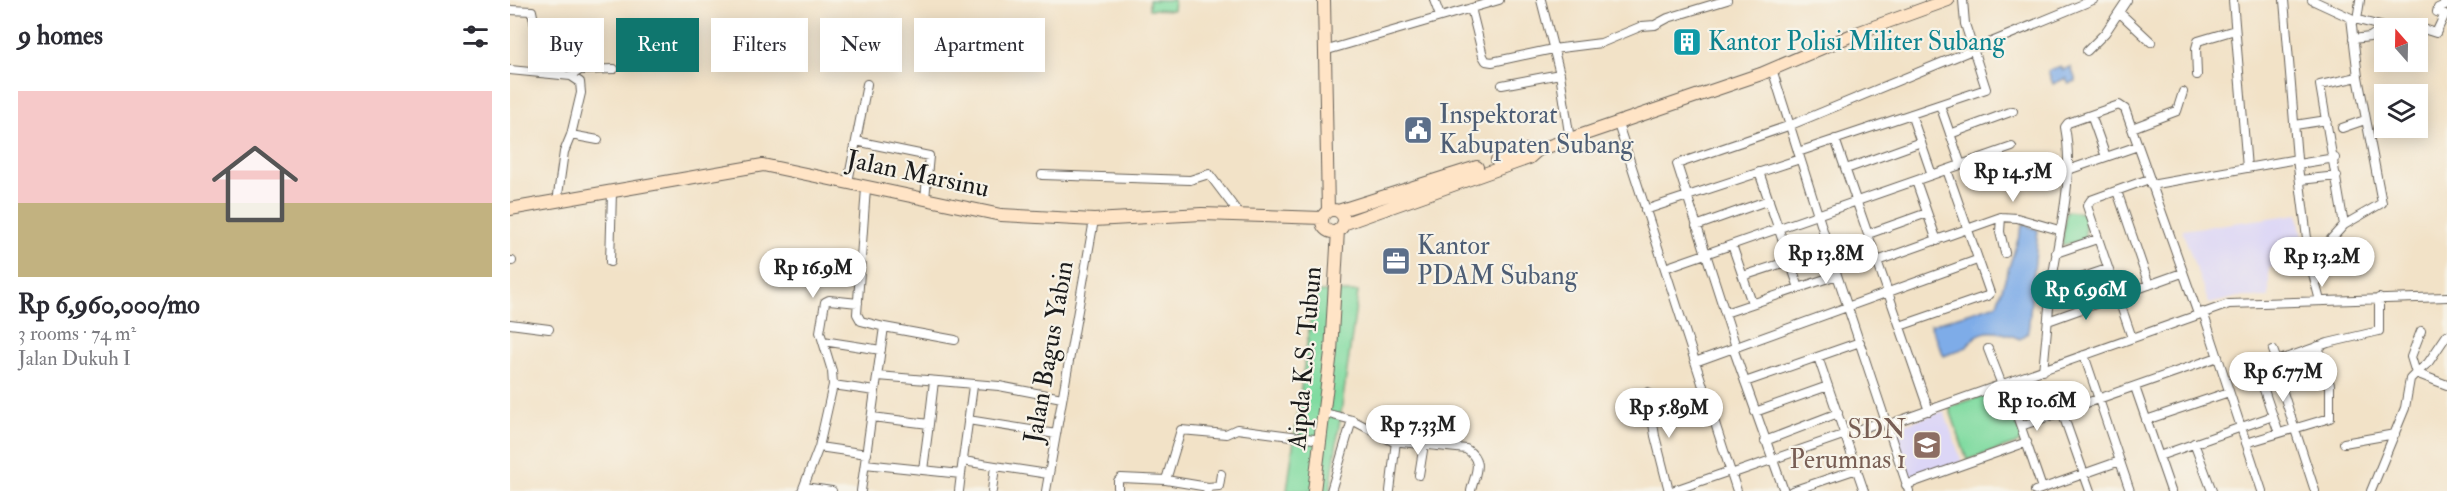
<!DOCTYPE html>
<meta charset="utf-8">
<style>
:root{--surface:#fff;--page:#f2f2f3;--text:#2b2b33;--muted:#7c7c81;--line:#e1e1e2;--accent:#0f766e}
body{margin:0;font-family:"IM FELL Double Pica",serif;background:var(--page);color:var(--text);height:100vh;display:flex;flex-direction:column;font-size:22px;white-space:nowrap}
*{box-sizing:border-box;margin:0}
p{font-size:20px;color:var(--muted)}
.icon{flex:none;width:33px;height:33px;fill:none;stroke:currentColor;stroke-width:2;stroke-linecap:round;stroke-linejoin:round}
.map{position:relative;flex:1;overflow:hidden}
.drawer{display:flex;flex-direction:column;background:var(--surface);width:510px}
.drawer>*{flex:none}
.guide{position:absolute;left:18px;top:18px;width:570px;height:54px;display:flex;gap:12px}
.needle{width:39px;rotate:340deg}
.buttons{position:absolute;left:1864px;top:18px;display:grid;gap:12px}
.buttons a{display:grid;place-items:center;width:54px;height:54px;border-radius:0px;background:var(--surface);box-shadow:0 3px 15px #0003;font-size:30px}
.price{position:absolute;translate:-50% -51px;padding:0 14px;border-radius:21px;background:#fff;color:#222;font-size:20px;line-height:39px;filter:drop-shadow(0 2px 3px #0008)}
.price::after{content:'';position:absolute;left:50%;top:36px;width:18px;height:14px;margin-left:-9px;background:inherit;clip-path:polygon(0 0,100% 0,50% 100%)}
.price.selected{background:var(--accent);color:#fff}
ul{padding:0;list-style:none}
li{display:grid;align-content:center;gap:12px;height:318px;padding:0 18px}
li+li{border-top:2px solid var(--line)}
li span{display:grid;place-items:center;height:186px;border-radius:0px;color:#555}
li>.icon{margin-inline-start:auto}
span .icon{width:108px;height:108px;fill:#fffc;stroke-width:1}
li b{font-size:26px}
h2{display:flex;justify-content:space-between;align-items:center;height:72px;padding:0 18px;font-size:26px}
.chip{padding:0 21px;border-radius:0px;background:var(--surface);box-shadow:0 3px 15px #0003;font-size:21px;line-height:54px}
.chip.selected{background:var(--accent);color:#fff}
main{display:flex;flex:1;min-height:0}
.map>svg:first-child{display:block}
</style>
<main>
<section class="drawer">
<h2>9 homes<svg class="icon" aria-label="filters" viewBox="0 0 24 24"><path d="M4 7h16M4 17h16"/><circle cx="9" cy="7" r="2"/><circle cx="15" cy="17" r="2"/></svg></h2>
<ul>
<li><span style="background:linear-gradient(#f6c9c9 60%,#c2b280 0)"><svg class="icon" aria-label="home" viewBox="0 0 24 24"><path d="M3 11l9-7 9 7M6 9v11h12V9"/></svg></span><div><b>Rp 6,960,000/mo</b><p>3 rooms · 74 m²</p><p>Jalan Dukuh I</p></div></li>
</ul>
</section>
<div class="map">
<svg width="1937" height="491" viewBox="0 0 1937 491">
<rect width="100%" height="100%" fill="#f7f3e8"/>
<filter id="ink" filterUnits="userSpaceOnUse"><feTurbulence type="fractalNoise" baseFrequency=".0167" numOctaves="2"/><feDisplacementMap in="SourceGraphic" scale="12" xChannelSelector="R" yChannelSelector="G"/><feConvolveMatrix kernelMatrix="1 2 1 2 8 2 1 2 1" color-interpolation-filters="sRGB"/></filter>
<filter id="wash" filterUnits="userSpaceOnUse"><feTurbulence type="fractalNoise" baseFrequency=".008" numOctaves="4" result="noise"/><feDisplacementMap in="SourceGraphic" scale="24" xChannelSelector="R" yChannelSelector="G"/><feGaussianBlur stdDeviation="1.35" result="paint"/><feColorMatrix in="noise" values="0 0 0 0 0 0 0 0 0 0 0 0 0 0 0 0 0 1.4 0 .05"/><feComposite in="paint" operator="in"/></filter>
<g filter="url(#wash)">
<rect width="100%" height="100%" fill="#f2e2c7"/>
<path fill="#dcd6f6" d="M 1788,214 L 1795,258 L 1759,268 L 1759,297 L 1728,297 L 1699,304 L 1672,230 Z
M 1434,411 L 1452,462 L 1400,479 L 1382,428 Z"/>
<path fill="#81dba1" stroke="#4e7c5e" stroke-width="1.5" d="M 639,0 L 664,0 L 663,10 L 639,9 Z
M 1556,211 L 1575,213 L 1575,240 L 1552,245 Z
M 804,292 L 848,292 L 820,491 L 777,491 Z
M 1496,388 L 1514,441 L 1457,460 L 1439,407 Z"/>
<path fill="#7eace8" stroke="#4d6482" stroke-width="1.5" d="M 1551,66 L 1553,70 L 1561,67 L 1566,81 L 1559,84 L 1556,78 L 1543,84 L 1538,71 Z
M 1506,159 L 1519,159 L 1520,169 L 1524,169 L 1524,185 L 1503,186 L 1502,170 L 1506,169 Z
M 1513,224 L 1528,230 L 1518,333 L 1510,339 C 1491,331 1469,325 1457,347 L 1434,356 L 1420,325 L 1487,304 Z"/>
</g>
<g filter="url(#ink)">
<g fill="none" stroke-linecap="round" stroke-linejoin="round">
<g stroke="#676158" stroke-width="10">
<path id="street" d="M 924,0 L 930,16
M 1031,0 L 1050,74 L 1060,140
M 1723,0 L 1737,168
M 1774,0 L 1787,159 L 1800,262 L 1810,301
M 961,8 L 973,56 L 976,61 L 982,62 L 1043,49 L 1091,43 L 1132,26 L 1145,25 L 1158,18 L 1217,0
M 0,10 L 22,11 L 25,26 L 49,31 L 52,74
M 1610,13 L 1641,42
M 1841,18 L 1874,27
M 1847,20 L 1850,0
M 1888,28 L 1904,26 L 1926,33 L 1935,14 L 1927,12 L 1928,8 L 1937,4
M 1843,39 L 1860,37 L 1874,27 L 1886,28
M 814,51 L 989,0
M 1577,51 L 1595,33 L 1617,0
M 1262,69 L 1327,275 L 1399,491
M 0,70 L 61,76 L 70,82 L 71,93 L 61,135
M 1687,75 L 1686,48 L 1688,41 L 1725,30
M 61,76 L 70,70 L 104,69
M 992,85 L 1050,74
M 1430,105 L 1451,165
M 1401,114 L 1422,175
M 1581,115 L 1596,157
M 1108,124 L 1227,491
M 1785,125 L 1817,120
M 1622,128 L 1667,111 L 1673,92
M 1832,128 L 1855,120
M 1440,134 L 1503,111
M 1325,139 L 1419,411
M 346,141 L 419,156 L 415,199
M 1288,152 L 1476,89 L 1455,24 L 1453,0
M 1788,164 L 1825,158
M 1336,169 L 1411,142
M 1558,170 L 1628,146
M 1249,172 L 1289,288
M 532,175 L 680,180 L 699,174 L 730,215
M 1790,180 L 1827,176
M 1406,181 L 1427,241
M 338,182 L 357,84
M 1641,185 L 1787,159
M 1607,191 L 1639,285
M 47,202 L 54,152 L 61,135 L 88,140
M 1135,210 L 1290,159
M 1491,217 L 1490,232 L 1495,253
M 1834,225 L 1810,85 L 1848,77
M 1186,226 L 1259,200
M 1358,234 L 1417,213
M 1222,245 L 1242,303
M 1546,253 L 1587,239
M 0,261 L 2,261
M 1367,261 L 1491,217 L 1507,218 L 1549,230
M 100,262 L 102,192
M 1800,262 L 1834,225 L 1872,203 L 1848,77 L 1841,18 L 1802,0
M 1155,268 L 1502,147
M 1233,276 L 1279,261
M 1541,288 L 1597,269
M 1693,312 L 1752,491
M 1215,313 L 1327,275
M 1538,321 L 1672,273
M 0,324 L 39,329
M 1390,326 L 1477,296 L 1480,293 L 1437,170
M 374,327 L 445,340
M 1937,335 L 1918,363 L 1906,373 L 1937,385
M 1622,338 L 1577,206 L 1581,200 L 1639,179
M 313,341 L 371,350
M 1226,347 L 1167,164 L 1281,125 L 1583,0
M 1223,348 L 1274,491
M 1478,349 L 1492,385
M 1763,350 L 1770,369 L 1769,380 L 1805,491
M 1574,355 L 1620,491
M 1308,357 L 1354,491
M 1767,361 L 1818,343 L 1869,331 L 1869,298
M 1185,362 L 1467,260
M 1533,371 C 1536,343 1538,315 1541,288 C 1548,235 1565,180 1555,127 L 1558,123 L 1609,105 L 1615,109 L 1688,314
M 368,376 L 489,386 L 552,398
M 1235,382 L 1350,342
M 1496,384 L 1532,488
M 323,385 L 365,391
M 1625,387 L 1661,491
M 1753,387 L 1767,428
M 1138,392 L 1145,436 L 1159,491
M 1245,412 L 1318,386
M 1552,412 L 1580,491
M 815,413 L 842,420 L 821,491
M 362,417 L 419,424 L 424,381
M 458,420 L 546,434
M 842,420 L 882,441 L 956,449 C 975,461 964,475 961,491
M 1636,420 L 1719,392
M 1377,425 L 1719,304 L 1937,297
M 1511,426 L 1708,357
M 1255,441 L 1328,413
M 1684,443 L 1702,491
M 1736,443 L 1820,418 L 1820,385 L 1808,346
M 1834,443 L 1885,434
M 309,447 L 323,385 L 322,371 L 310,332 L 315,302 L 319,300 L 348,303
M 1649,456 L 1763,416
M 453,461 L 538,474
M 355,464 L 451,474 L 463,386
M 413,470 L 419,424
M 1221,474 L 1376,420
M 909,475 L 914,444
M 656,480 L 671,430 L 716,434 L 727,429 L 804,439
M 1396,485 L 1517,442
M 294,487 L 322,491
M 698,487 L 709,486 L 711,474
M 292,491 L 309,447 L 357,454
M 351,491 L 374,327 L 351,321 L 347,314 L 356,188
M 449,491 L 451,474
M 482,491 L 485,466
M 536,491 L 584,220
M 608,491 L 608,481 L 611,478 L 656,480 L 698,487 L 697,491
M 880,491 L 886,441
M 1162,491 L 1220,471
M 1282,491 L 1347,469
M 1525,491 L 1610,461
M 1861,491 L 1895,408 L 1900,379 L 1906,373 L 1901,357 L 1911,331"/>
</g>
<g stroke="#676158" stroke-width="14">
<path id="secondary" d="M 814,0 L 818,211
M 987,160 L 1014,150 L 1028,150
M 0,209 L 253,165 L 491,215 L 584,220 L 692,214 L 812,218
M812 221a11 11 0 1 1 22 0a11 11 0 1 1-22 0Z
M 828,211 L 967,167
M 833,224 L 1019,158 L 1028,150 L 1251,74 L 1347,33 L 1438,0
M 804,491 L 821,352 L 828,230"/>
</g>
<use href="#street" stroke="#fff" stroke-width="8"/>
<use href="#secondary" stroke="#ffe4c6" stroke-width="12"/>
</g>
</g>
<defs>
<g id="building-square" transform="scale(1.5)"><rect x="-9" y="-9" width="18" height="18" rx="4" fill="#0f9aa8" stroke="#f7f3e8"/><path d="M-4-6H4V6H1V3H-1V6H-4ZM-2.5-4.3h1.7v1.8h-1.7ZM.8-4.3h1.7v1.8H.8ZM-2.5-1h1.7V.8h-1.7ZM.8-1h1.7V.8H.8Z" fill="#fff"/></g>
<g id="civic-square" transform="scale(1.5)"><rect x="-9" y="-9" width="18" height="18" rx="4" fill="#5c6f8a" stroke="#f7f3e8"/><path d="M-.6-6.5H3V-4.5H.6V-3L4-1V1h2V6H-6V1h2V-1L-.6-3ZM-1.2 2.5V6h2.4V2.5Z" fill="#fff"/></g>
<g id="office-square" transform="scale(1.5)"><rect x="-9" y="-9" width="18" height="18" rx="4" fill="#5c6f8a" stroke="#f7f3e8"/><path d="M-6-3h4V-5.5h4V-3h4V5H-6ZM-1-4.5V-3h2v-1.5ZM-6 0V1H6V0Z" fill="#fff"/></g>
<g id="school-square" transform="scale(1.5)"><rect x="-9" y="-9" width="18" height="18" rx="4" fill="#8d6e63" stroke="#f7f3e8"/><path d="M0-5L7-2L0 1L-7-2ZM-4 1L0 2.5L4 1V4Q0 6-4 4Z" fill="#fff"/></g>
</defs>
<g fill-rule="evenodd">
<use href="#building-square" x="1177" y="42"/>
<use href="#civic-square" x="908" y="130"/>
<use href="#office-square" x="886" y="261"/>
<use href="#school-square" x="1417" y="445"/>
</g>
<g text-anchor="middle" dominant-baseline="central" stroke-width="4.5" stroke-linejoin="round" paint-order="stroke">
<g font-size="26" fill="#0d838f" stroke="#f7f3e8" text-anchor="start">
<text x="1198" y="42">Kantor Polisi Militer Subang</text>
</g>
<g font-size="26" fill="#4e5e75" stroke="#f7f3e8" text-anchor="start">
<text x="929" y="115">Inspektorat<tspan x="929" dy="30">Kabupaten Subang</tspan></text>
<text x="907" y="246">Kantor<tspan x="907" dy="30">PDAM Subang</tspan></text>
</g>
<g font-size="26" fill="#1c1c1c" stroke="#f7f3e8">
<text transform="translate(408 174) rotate(12)">Jalan Marsinu</text>
<text transform="translate(539 352) rotate(-80)">Jalan Bagus Yabin</text>
<text transform="translate(795 358) rotate(-85)">Aipda K.S. Tubun</text>
</g>
<g font-size="26" fill="#785e54" stroke="#f7f3e8" text-anchor="end">
<text x="1396" y="430">SDN<tspan x="1396" dy="30">Perumnas 1</tspan></text>
</g>
</g>
</svg>
<div class="buttons">
<a><svg class="needle" viewBox="-14 -14 28 28"><path d="M0-13l5 13h-10z" fill="#e53935"/><path d="M0 13l5-13h-10z" fill="#7c7c81"/></svg></a>
<a><svg class="icon" aria-label="layers" viewBox="0 0 24 24"><path d="M12 4l9 5-9 5-9-5zM3 14l9 5 9-5"/></svg></a>
</div>
<b class="price" style="left:1503px;top:203px">Rp 14.5M</b>
<b class="price" style="left:1316px;top:285px">Rp 13.8M</b>
<b class="price" style="left:1812px;top:288px">Rp 13.2M</b>
<b class="price" style="left:303px;top:299px">Rp 16.9M</b>
<b class="price selected" style="left:1576px;top:321px">Rp 6.96M</b>
<b class="price" style="left:1773px;top:403px">Rp 6.77M</b>
<b class="price" style="left:1527px;top:432px">Rp 10.6M</b>
<b class="price" style="left:1159px;top:439px">Rp 5.89M</b>
<b class="price" style="left:908px;top:456px">Rp 7.33M</b>
<div class="guide">
<a class="chip">Buy</a>
<a class="chip selected">Rent</a>
<a class="chip">Filters</a>
<a class="chip">New</a>
<a class="chip">Apartment</a>
</div>
</div>
</main>
